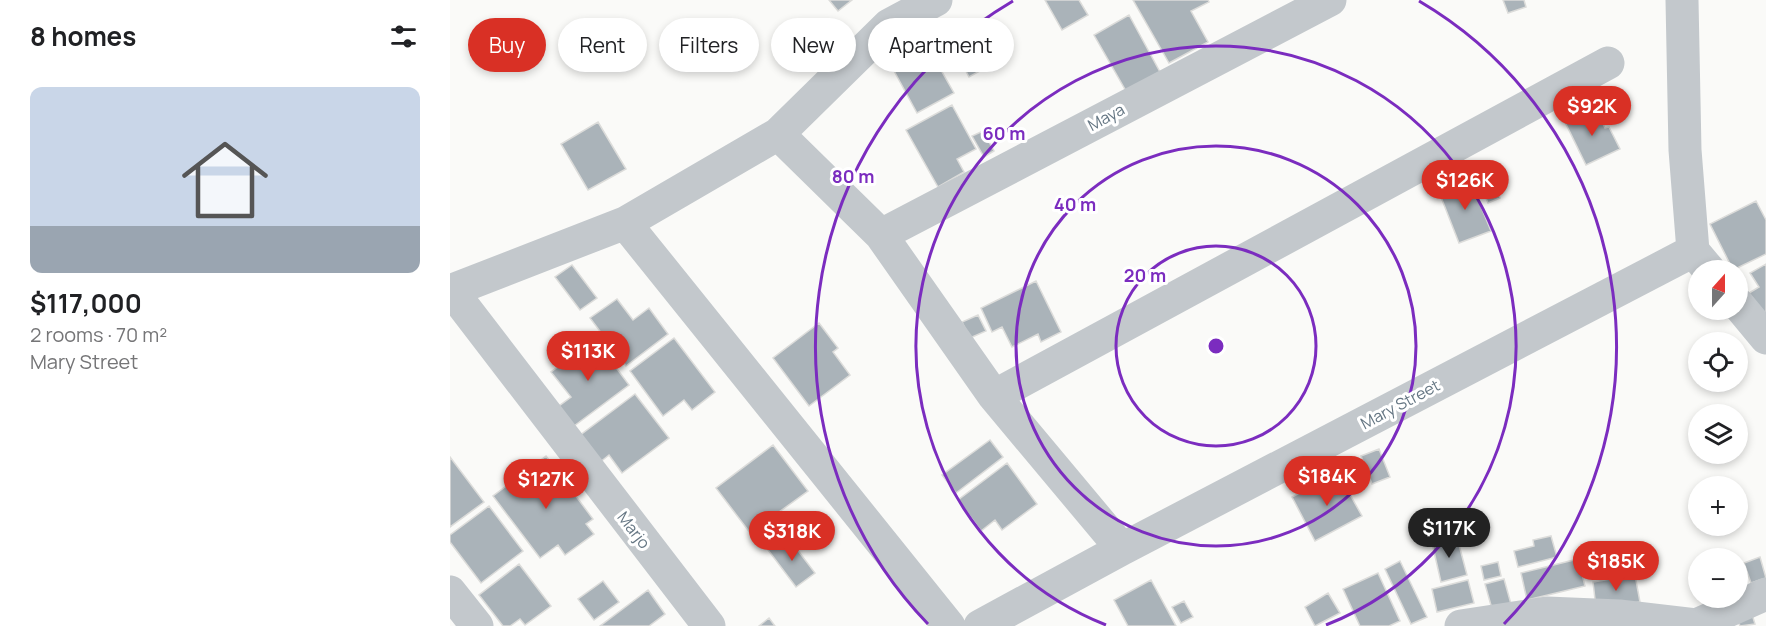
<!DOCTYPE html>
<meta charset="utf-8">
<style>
:root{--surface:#fff;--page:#f2f2f2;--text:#202124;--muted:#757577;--line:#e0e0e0;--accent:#d93025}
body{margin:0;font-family:Manrope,sans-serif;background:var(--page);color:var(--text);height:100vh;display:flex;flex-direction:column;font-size:22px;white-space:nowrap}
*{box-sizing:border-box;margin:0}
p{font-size:20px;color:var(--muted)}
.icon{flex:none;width:33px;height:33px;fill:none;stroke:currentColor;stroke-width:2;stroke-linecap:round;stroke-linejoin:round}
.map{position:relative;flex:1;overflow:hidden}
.panel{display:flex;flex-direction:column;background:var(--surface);width:450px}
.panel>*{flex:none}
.hud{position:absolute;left:18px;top:18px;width:570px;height:54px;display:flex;gap:12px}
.needle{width:39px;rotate:21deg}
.buttons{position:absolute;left:1238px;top:260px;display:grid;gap:12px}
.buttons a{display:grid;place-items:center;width:60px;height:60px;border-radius:50%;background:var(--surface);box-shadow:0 3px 9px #0003;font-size:30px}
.price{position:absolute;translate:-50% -51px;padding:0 14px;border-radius:21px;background:var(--accent);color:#fff;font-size:20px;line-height:39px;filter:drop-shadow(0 2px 3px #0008)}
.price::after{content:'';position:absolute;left:50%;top:36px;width:18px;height:14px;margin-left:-9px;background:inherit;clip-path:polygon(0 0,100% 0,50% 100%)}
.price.selected{background:#222;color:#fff}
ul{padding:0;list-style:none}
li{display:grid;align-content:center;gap:12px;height:318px;padding:0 30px}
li+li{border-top:2px solid var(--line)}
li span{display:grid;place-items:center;height:186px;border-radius:12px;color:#555}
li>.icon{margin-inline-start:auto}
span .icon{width:108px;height:108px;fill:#fffc;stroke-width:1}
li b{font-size:26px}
h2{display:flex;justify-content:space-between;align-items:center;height:72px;padding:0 30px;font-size:26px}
.chip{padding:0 21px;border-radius:27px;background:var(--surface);box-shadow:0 3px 9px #0003;font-size:21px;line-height:54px}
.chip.selected{background:var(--accent);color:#fff}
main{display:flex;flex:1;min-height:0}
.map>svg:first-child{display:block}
</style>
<main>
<section class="panel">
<h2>8 homes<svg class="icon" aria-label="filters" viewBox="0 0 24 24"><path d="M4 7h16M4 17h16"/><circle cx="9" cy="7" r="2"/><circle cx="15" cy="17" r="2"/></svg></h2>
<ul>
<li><span style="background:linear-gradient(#c9d6e8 75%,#9aa5b1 0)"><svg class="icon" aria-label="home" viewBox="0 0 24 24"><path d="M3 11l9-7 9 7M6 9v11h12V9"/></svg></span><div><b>$117,000</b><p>2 rooms · 70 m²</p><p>Mary Street</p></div></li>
</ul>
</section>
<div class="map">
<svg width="1316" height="626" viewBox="0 0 1316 626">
<rect width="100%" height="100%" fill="#fafaf8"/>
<path fill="#aab3b9" stroke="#dcdcda" stroke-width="1.5" d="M 379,0 L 402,0 L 388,11 Z
M 595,0 L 629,0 L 638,15 L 612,30 Z
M 683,0 L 758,0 L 759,2 L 741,11 L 758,42 L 719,63 Z
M 1053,0 L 1074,0 L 1076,7 L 1058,13 Z
M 679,15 L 710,72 L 676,91 L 644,35 Z
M 538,16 L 559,55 L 519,77 L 504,48 L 522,38 L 517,28 Z
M 467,44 L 472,53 L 479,49 L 504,93 L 467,113 L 443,69 L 449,65 L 444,57 Z
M 502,105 L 526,149 L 507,159 L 514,172 L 488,187 L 456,130 Z
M 1145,108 L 1155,128 L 1159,127 L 1170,149 L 1136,165 L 1115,122 Z
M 148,122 L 176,169 L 138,190 L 111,144 Z
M 533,131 L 544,151 L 534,157 L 522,136 Z
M 1019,177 L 1041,231 L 1009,243 L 989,192 L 1006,186 L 1004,183 Z
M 1045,184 L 1050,198 L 1038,203 L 1032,189 Z
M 1306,201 L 1316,220 L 1316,254 L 1283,270 L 1260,224 Z
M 1316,264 L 1316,317 L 1299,293 L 1309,287 L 1300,273 Z
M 122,265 L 147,298 L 130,310 L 105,277 Z
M 586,281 L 611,332 L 591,342 L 588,334 L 562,347 L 552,327 L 542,332 L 531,308 Z
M 167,299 L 183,320 L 199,308 L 218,334 L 176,366 L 140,318 Z
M 528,315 L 536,331 L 520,338 L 512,322 Z
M 369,323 L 388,348 L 383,352 L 400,375 L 359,406 L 323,358 Z
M 224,338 L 265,392 L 242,410 L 234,400 L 213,416 L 180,371 Z
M 145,339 L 179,385 L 124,426 L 109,406 L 121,397 L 101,372 Z
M 185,394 L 219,438 L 172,473 L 159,455 L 149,463 L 129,436 Z
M 540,440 L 553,457 L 506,493 L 492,475 Z
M 323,445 L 358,491 L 318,520 L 322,525 L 304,538 L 266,488 Z
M 929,449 L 940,477 L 922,484 L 911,456 Z
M 96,456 L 143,519 L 136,524 L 144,534 L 115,555 L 108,545 L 90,558 L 43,496 Z
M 0,457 L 34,502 L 0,527 Z
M 557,463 L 587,504 L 552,530 L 545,520 L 531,531 L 508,500 Z
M 888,473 L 912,516 L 865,541 L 842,497 Z
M 39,506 L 73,551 L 31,583 L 0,542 L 0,535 Z
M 337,536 L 365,573 L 346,587 L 318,550 Z
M 1101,536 L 1107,557 L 1068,567 L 1064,551 L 1084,546 L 1083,540 Z
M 1007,537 L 1017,575 L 991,582 L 982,543 Z
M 1310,557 L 1316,578 L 1301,583 L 1294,563 Z
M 1128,559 L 1135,586 L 1077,600 L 1071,573 Z
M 950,561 L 977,617 L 961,624 L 935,569 Z
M 1048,562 L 1051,576 L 1034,580 L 1031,566 Z
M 69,564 L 101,606 L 75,625 L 70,619 L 60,626 L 53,626 L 29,595 Z
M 1291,572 L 1294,599 L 1252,602 L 1252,597 L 1287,597 L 1287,573 Z
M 928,573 L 950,621 L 939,626 L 910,626 L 893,589 Z
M 1185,575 L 1190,602 L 1146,608 L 1143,582 Z
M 1054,579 L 1061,604 L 1042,609 L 1035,584 Z
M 701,580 L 726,626 L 678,626 L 664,600 Z
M 1018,580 L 1024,603 L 987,612 L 982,589 Z
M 153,581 L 169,602 L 144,620 L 128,599 Z
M 198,590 L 215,614 L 199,626 L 150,626 Z
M 878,593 L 890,613 L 865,626 L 855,607 Z
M 734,601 L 743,617 L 731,623 L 722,607 Z
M 1301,611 L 1305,624 L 1290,626 L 1286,616 Z
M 319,618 L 325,626 L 309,626 Z"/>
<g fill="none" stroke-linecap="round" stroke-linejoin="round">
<path stroke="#c3c8cc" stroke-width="33" d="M 1232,0 L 1235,150 L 1243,251 L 1259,270
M 328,134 L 431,235 L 544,396 L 672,549
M 175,223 L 499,626
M 431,235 L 880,0
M 1,290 L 259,626
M 0,291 L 175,223 L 328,134 L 439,25 L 486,0
M 1287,303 L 1316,338
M 544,396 L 1158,63
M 0,592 L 27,626
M 530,626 L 672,549 L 1243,251
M 1011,626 L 1097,613 L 1169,616 L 1246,625 L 1316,594"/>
</g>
<g fill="none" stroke="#7b2cbf" stroke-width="3">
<circle cx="766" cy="346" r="100"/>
<circle cx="766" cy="346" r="200"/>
<path d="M656 625A300 300 0 1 1 876 625"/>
<path d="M478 624A400 400 0 0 1 563 1M969 1A400 400 0 0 1 1054 624"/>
</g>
<g text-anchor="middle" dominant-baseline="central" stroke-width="6" stroke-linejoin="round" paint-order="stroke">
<g font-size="16" fill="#657683" stroke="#fff">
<text transform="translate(656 117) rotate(-28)">Maya</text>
<text transform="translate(950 404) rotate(-28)">Mary Street</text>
<text transform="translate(184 530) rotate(52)">Marjo</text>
</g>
</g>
<circle cx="766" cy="346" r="9" fill="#7b2cbf" stroke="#fff" stroke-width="3"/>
<g font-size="18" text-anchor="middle" font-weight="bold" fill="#7b2cbf" stroke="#fff" stroke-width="6" stroke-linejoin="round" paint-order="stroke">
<text x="554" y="140">60 m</text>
<text x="403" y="183">80 m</text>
<text x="625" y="211">40 m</text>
<text x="695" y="282">20 m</text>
</g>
</svg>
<div class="buttons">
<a><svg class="needle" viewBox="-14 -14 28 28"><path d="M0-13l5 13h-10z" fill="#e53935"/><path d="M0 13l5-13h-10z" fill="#757577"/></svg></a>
<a><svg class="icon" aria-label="locate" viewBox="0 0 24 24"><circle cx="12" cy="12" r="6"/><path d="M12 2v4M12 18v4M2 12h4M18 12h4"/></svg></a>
<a><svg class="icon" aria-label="layers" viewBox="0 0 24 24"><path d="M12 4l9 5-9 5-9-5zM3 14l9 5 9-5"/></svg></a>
<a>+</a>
<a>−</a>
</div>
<b class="price" style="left:1142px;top:137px">$92K</b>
<b class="price" style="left:1015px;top:211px">$126K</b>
<b class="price" style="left:138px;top:382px">$113K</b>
<b class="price" style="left:877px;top:507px">$184K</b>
<b class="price" style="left:96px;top:510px">$127K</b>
<b class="price selected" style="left:999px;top:559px">$117K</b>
<b class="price" style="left:342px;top:562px">$318K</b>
<b class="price" style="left:1166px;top:592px">$185K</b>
<div class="hud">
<a class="chip selected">Buy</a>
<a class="chip">Rent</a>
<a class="chip">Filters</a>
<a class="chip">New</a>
<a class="chip">Apartment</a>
</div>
</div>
</main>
